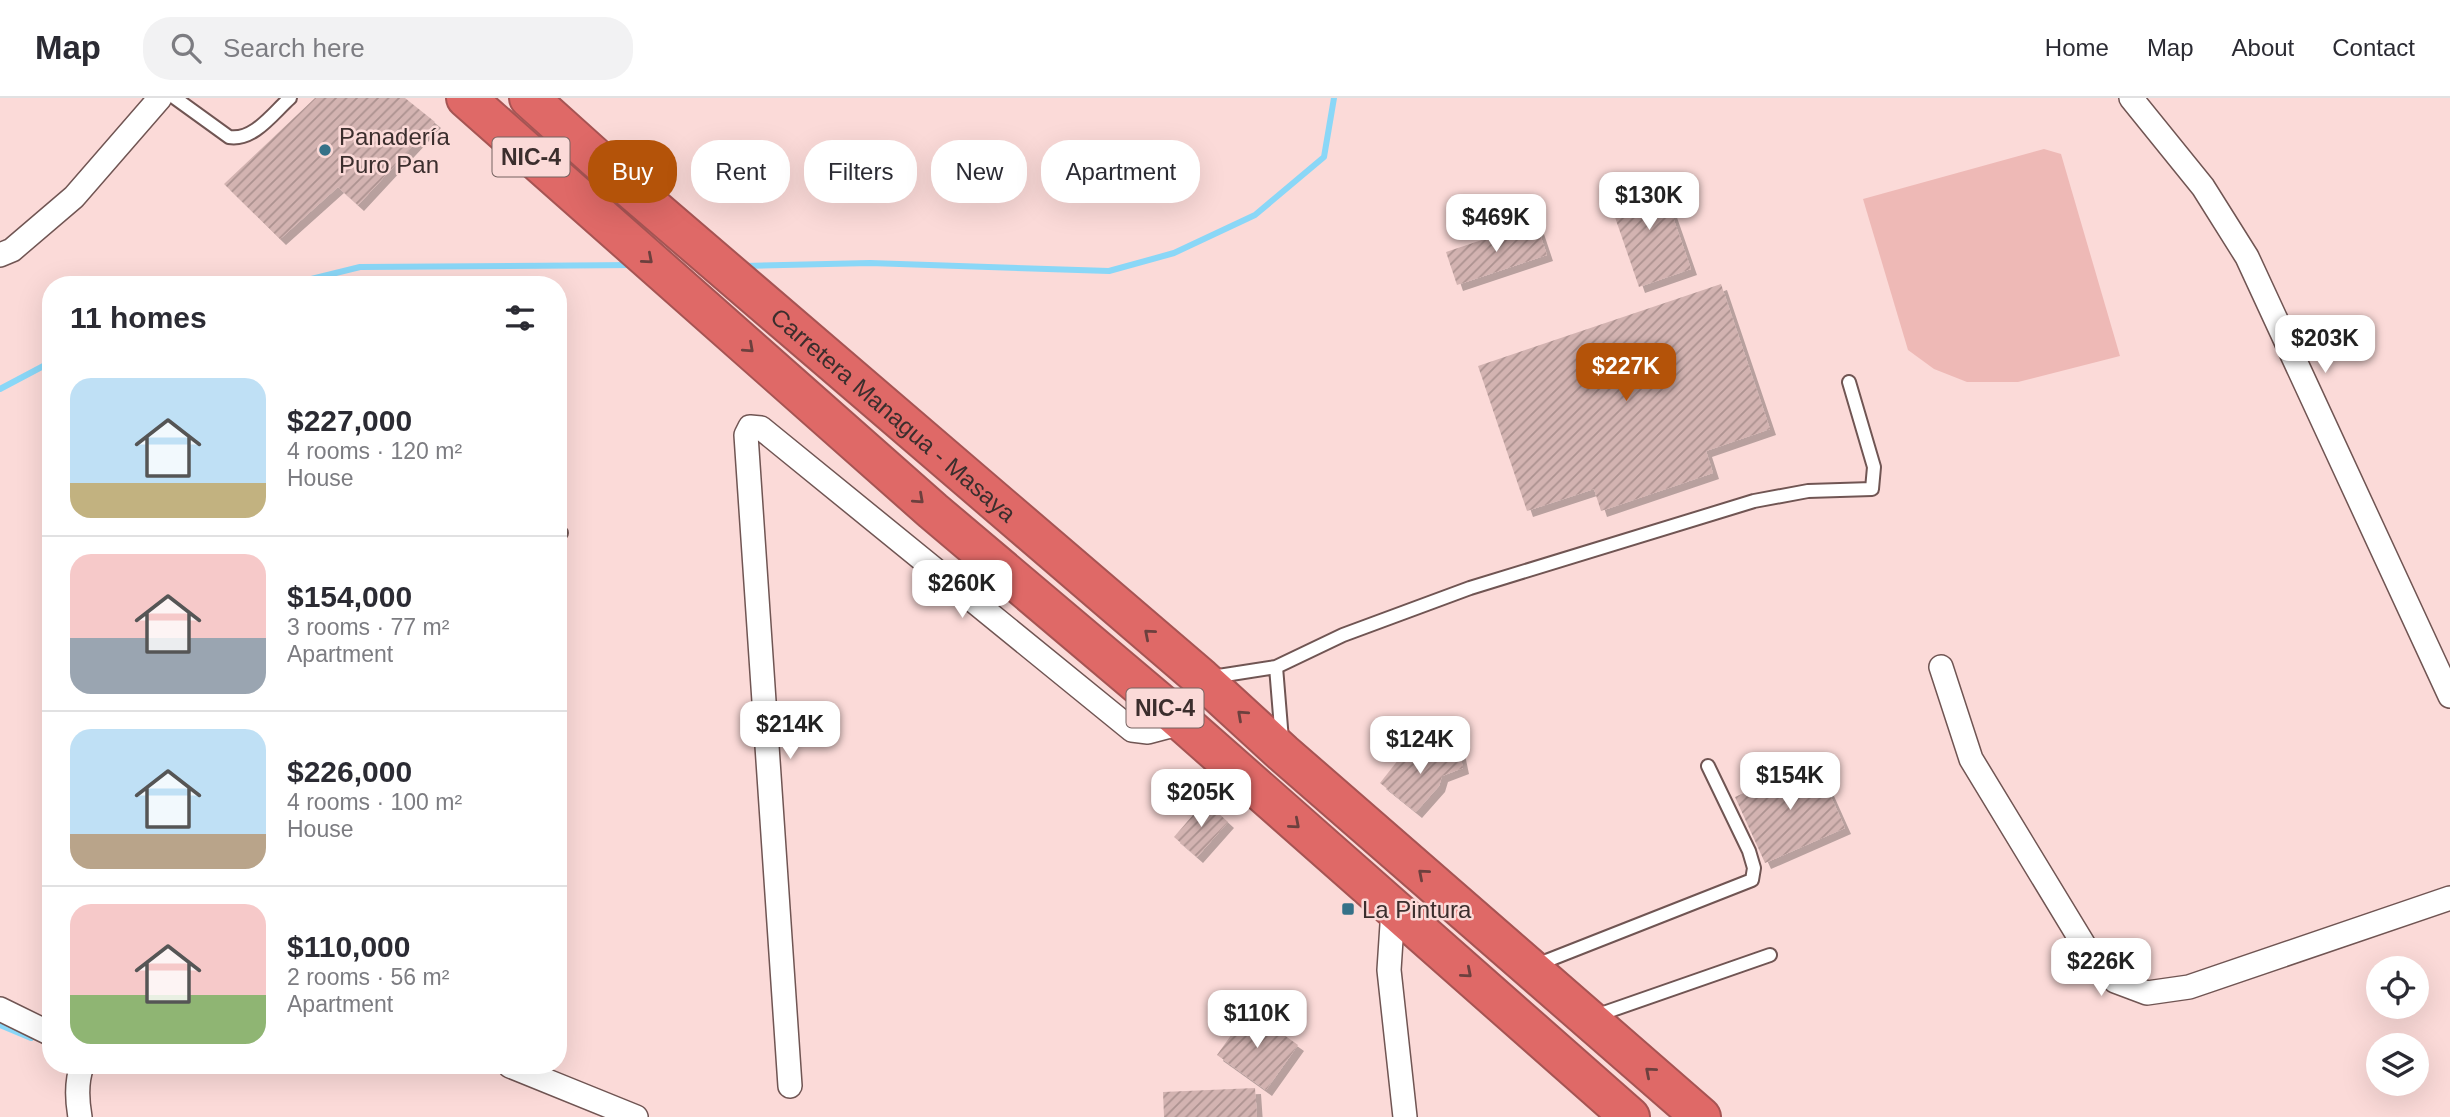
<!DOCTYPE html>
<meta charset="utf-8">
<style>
:root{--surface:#fff;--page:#f2f2f3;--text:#2b2b33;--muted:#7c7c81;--line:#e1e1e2;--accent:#b45309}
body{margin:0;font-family:Helvetica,sans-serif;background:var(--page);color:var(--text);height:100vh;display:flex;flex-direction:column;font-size:26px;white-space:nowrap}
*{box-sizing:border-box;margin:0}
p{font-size:23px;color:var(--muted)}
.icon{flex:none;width:38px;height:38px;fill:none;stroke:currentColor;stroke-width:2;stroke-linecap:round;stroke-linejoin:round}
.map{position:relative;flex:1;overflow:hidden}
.panel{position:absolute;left:42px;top:178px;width:525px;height:798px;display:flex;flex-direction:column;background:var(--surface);border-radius:28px;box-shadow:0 7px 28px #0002}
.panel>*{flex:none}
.guide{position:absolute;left:588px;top:42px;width:665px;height:63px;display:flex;gap:14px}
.controls{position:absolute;left:2366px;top:858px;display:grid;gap:14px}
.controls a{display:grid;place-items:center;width:63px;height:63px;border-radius:50%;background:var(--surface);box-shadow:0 7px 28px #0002;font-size:35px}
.price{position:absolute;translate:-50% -60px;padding:0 16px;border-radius:14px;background:#fff;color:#222;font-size:23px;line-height:46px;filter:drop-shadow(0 2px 4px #0008)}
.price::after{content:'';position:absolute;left:50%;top:42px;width:21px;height:16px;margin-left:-10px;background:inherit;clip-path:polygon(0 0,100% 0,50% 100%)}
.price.selected{background:var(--accent);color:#fff}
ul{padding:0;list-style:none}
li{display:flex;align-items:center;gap:21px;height:175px;padding:0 28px}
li+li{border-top:2px solid var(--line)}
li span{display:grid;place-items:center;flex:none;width:196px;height:140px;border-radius:21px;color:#555}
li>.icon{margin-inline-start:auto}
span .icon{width:84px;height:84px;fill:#fffc;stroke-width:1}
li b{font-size:30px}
h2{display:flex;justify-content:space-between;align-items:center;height:84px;padding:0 28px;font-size:30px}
.tag{padding:0 24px;border-radius:28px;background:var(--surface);box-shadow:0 7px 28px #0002;font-size:24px;line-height:63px}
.tag.selected{background:var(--accent);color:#fff}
header{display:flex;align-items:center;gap:42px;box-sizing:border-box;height:98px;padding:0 35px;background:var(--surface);border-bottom:2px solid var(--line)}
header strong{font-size:33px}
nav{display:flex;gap:38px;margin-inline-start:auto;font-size:24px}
.search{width:490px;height:63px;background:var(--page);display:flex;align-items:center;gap:18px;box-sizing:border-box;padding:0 24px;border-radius:28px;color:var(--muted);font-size:26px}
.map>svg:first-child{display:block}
</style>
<header>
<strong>Map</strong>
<div class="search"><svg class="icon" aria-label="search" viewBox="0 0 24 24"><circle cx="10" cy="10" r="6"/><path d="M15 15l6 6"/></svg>Search here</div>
<nav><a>Home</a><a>Map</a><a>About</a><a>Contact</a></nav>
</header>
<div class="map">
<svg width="2450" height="1019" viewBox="0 0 2450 1019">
<defs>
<pattern id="building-hatch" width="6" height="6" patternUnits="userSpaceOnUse" patternTransform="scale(1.75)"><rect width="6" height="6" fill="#d3b3b1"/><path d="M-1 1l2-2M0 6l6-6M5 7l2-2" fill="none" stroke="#ac9290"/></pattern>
<filter id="shadow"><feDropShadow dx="6" dy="6" stdDeviation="0" flood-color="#0004"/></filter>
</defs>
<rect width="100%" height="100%" fill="#fbdad8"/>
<path fill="#eeb9b6" d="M 2044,51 L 2061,56 L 2120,258 L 2018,284 L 1967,284 L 1934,271 L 1908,252 L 1863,101 Z"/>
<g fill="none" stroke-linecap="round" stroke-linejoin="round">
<path stroke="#8ad7f7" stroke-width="6" d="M 743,168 L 870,165 L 1109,173 L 1174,155 L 1255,117 L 1324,59 L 1334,0
M 287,187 L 360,169 L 634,167
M 0,291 L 51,264
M 0,927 L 31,940"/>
</g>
<path fill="url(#building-hatch)" filter="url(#shadow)" d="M 315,0 L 405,0 L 435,24 L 358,107 L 338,89 L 280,141 L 224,86 Z
M 1659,79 L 1691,171 L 1639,189 L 1607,96 Z
M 1536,124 L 1547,157 L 1457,187 L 1446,154 Z
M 1721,186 L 1770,331 L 1706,353 L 1713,375 L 1601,413 L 1594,391 L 1527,413 L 1478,268 Z
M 1459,651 L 1463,670 L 1442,678 L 1439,688 L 1416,714 L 1380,685 L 1406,652 L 1423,661 Z
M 1815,663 L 1845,730 L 1765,765 L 1735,699 Z
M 1205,703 L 1228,724 L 1197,759 L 1174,739 Z
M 1249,912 L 1298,947 L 1266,992 L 1217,957 Z
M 1255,990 L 1257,1019 L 1164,1019 L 1163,994 Z"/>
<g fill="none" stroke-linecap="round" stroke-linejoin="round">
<g stroke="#705553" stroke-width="16">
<path id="lane" d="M 175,0 L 229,39 C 254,43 273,15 290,0
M 558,435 L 561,435
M 1276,569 L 1282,642
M 1212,579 L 1276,569 L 1343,537 L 1470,490 L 1754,403 L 1808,393 L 1872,391 L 1874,369 L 1849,284
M 1536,867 L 1752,782 L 1754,770 L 1749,753 L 1708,668
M 1595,918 L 1770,857"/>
</g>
<g stroke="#705553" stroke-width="26">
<path id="street" d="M 2131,0 L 2203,89 L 2247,159 L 2450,598
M 0,157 L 12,152 L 74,99 L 160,0
M 1941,569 L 1971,661 L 2087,852 L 2115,883 L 2147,895 L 2189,889 L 2450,800
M 1393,811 L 1389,872 L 1405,1019
M 0,911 L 51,936
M 510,968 L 636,1019
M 790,988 L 746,337 L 750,329 L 761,330 L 1132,632 L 1148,634 L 1182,625
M 80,1019 C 77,1002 76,984 82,968"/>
</g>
<g stroke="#a65453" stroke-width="42">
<g id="highway">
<path d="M 466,0 L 933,413 L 1172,615 L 1630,1019"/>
<path id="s1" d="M 529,0 L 618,80 L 1201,580 L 1283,655 L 1701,1019"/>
</g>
</g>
<use href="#lane" stroke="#fff" stroke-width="12"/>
<use href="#street" stroke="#fff" stroke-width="23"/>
<use href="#highway" stroke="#df6967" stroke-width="38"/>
</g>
<defs><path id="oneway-chevron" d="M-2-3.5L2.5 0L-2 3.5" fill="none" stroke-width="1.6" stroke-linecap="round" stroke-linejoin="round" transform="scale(1.75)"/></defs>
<g stroke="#6c403e">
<use href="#oneway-chevron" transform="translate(648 161) rotate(41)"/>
<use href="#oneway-chevron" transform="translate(749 250) rotate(42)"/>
<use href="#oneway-chevron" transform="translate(919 401) rotate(42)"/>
<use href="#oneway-chevron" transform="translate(1149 536) rotate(-139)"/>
<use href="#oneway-chevron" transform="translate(1242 617) rotate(-138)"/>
<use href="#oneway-chevron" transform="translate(1295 726) rotate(41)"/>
<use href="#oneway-chevron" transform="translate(1423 776) rotate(-139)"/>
<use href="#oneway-chevron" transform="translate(1467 875) rotate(41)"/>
<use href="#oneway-chevron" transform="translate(1650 974) rotate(-139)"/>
</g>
<g fill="#357188" stroke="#fbdad8" stroke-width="2.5">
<circle cx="325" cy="52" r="7"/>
<rect x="1341" y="804" width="14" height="14" rx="3.5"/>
</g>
<g text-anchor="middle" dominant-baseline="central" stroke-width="5" stroke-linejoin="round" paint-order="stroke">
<g fill="#fbdad8" stroke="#756260" stroke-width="2">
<rect x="492.5" y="39.5" width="77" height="39" rx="5"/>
<rect x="1126.5" y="590.5" width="77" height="39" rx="5"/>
</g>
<g font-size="23" font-weight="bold" fill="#3b2e2d">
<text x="531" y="59">NIC-4</text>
<text x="1165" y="610">NIC-4</text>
</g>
<g font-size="24" fill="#3b2e2d" stroke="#fbdad8" text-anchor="start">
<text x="339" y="38">Panadería<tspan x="339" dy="28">Puro Pan</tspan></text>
<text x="1362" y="811">La Pintura</text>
</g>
<g font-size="24" fill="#3b2e2d" stroke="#fbdad8">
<text stroke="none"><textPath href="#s1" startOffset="483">Carretera Managua - Masaya</textPath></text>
</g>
</g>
</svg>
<div class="controls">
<a><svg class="icon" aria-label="locate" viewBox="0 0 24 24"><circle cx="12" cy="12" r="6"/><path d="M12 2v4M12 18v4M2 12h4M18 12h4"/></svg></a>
<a><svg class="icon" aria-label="layers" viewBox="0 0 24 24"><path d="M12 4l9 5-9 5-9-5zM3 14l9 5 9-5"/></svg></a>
</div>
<b class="price" style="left:1649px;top:134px">$130K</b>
<b class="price" style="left:1496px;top:156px">$469K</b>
<b class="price" style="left:2325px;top:277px">$203K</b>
<b class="price selected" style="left:1626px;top:305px">$227K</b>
<b class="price" style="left:962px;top:522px">$260K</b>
<b class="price" style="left:790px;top:663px">$214K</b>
<b class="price" style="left:1420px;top:678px">$124K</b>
<b class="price" style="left:1790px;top:714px">$154K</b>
<b class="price" style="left:1201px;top:731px">$205K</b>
<b class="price" style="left:2101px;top:900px">$226K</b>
<b class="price" style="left:1257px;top:952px">$110K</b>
<div class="guide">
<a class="tag selected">Buy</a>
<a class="tag">Rent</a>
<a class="tag">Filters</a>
<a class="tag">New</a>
<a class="tag">Apartment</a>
</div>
<section class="panel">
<h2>11 homes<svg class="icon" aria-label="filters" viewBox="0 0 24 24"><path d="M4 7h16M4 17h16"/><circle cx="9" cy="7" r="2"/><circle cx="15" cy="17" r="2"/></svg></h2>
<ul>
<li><span style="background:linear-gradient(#bfe0f5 75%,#c2b280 0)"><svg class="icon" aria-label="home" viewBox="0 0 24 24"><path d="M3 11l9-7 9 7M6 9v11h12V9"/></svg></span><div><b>$227,000</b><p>4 rooms · 120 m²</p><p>House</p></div></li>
<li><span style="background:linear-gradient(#f6c9c9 60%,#9aa5b1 0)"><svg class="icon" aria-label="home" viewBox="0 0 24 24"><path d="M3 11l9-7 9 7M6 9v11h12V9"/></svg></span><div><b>$154,000</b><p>3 rooms · 77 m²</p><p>Apartment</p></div></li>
<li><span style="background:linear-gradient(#bfe0f5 75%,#b9a48a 0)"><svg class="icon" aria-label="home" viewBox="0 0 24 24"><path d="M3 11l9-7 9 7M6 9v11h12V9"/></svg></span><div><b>$226,000</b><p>4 rooms · 100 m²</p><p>House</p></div></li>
<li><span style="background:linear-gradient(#f6c9c9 65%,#8fb573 0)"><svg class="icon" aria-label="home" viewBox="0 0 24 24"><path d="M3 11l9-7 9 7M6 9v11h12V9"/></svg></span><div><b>$110,000</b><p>2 rooms · 56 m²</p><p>Apartment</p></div></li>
</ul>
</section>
</div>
